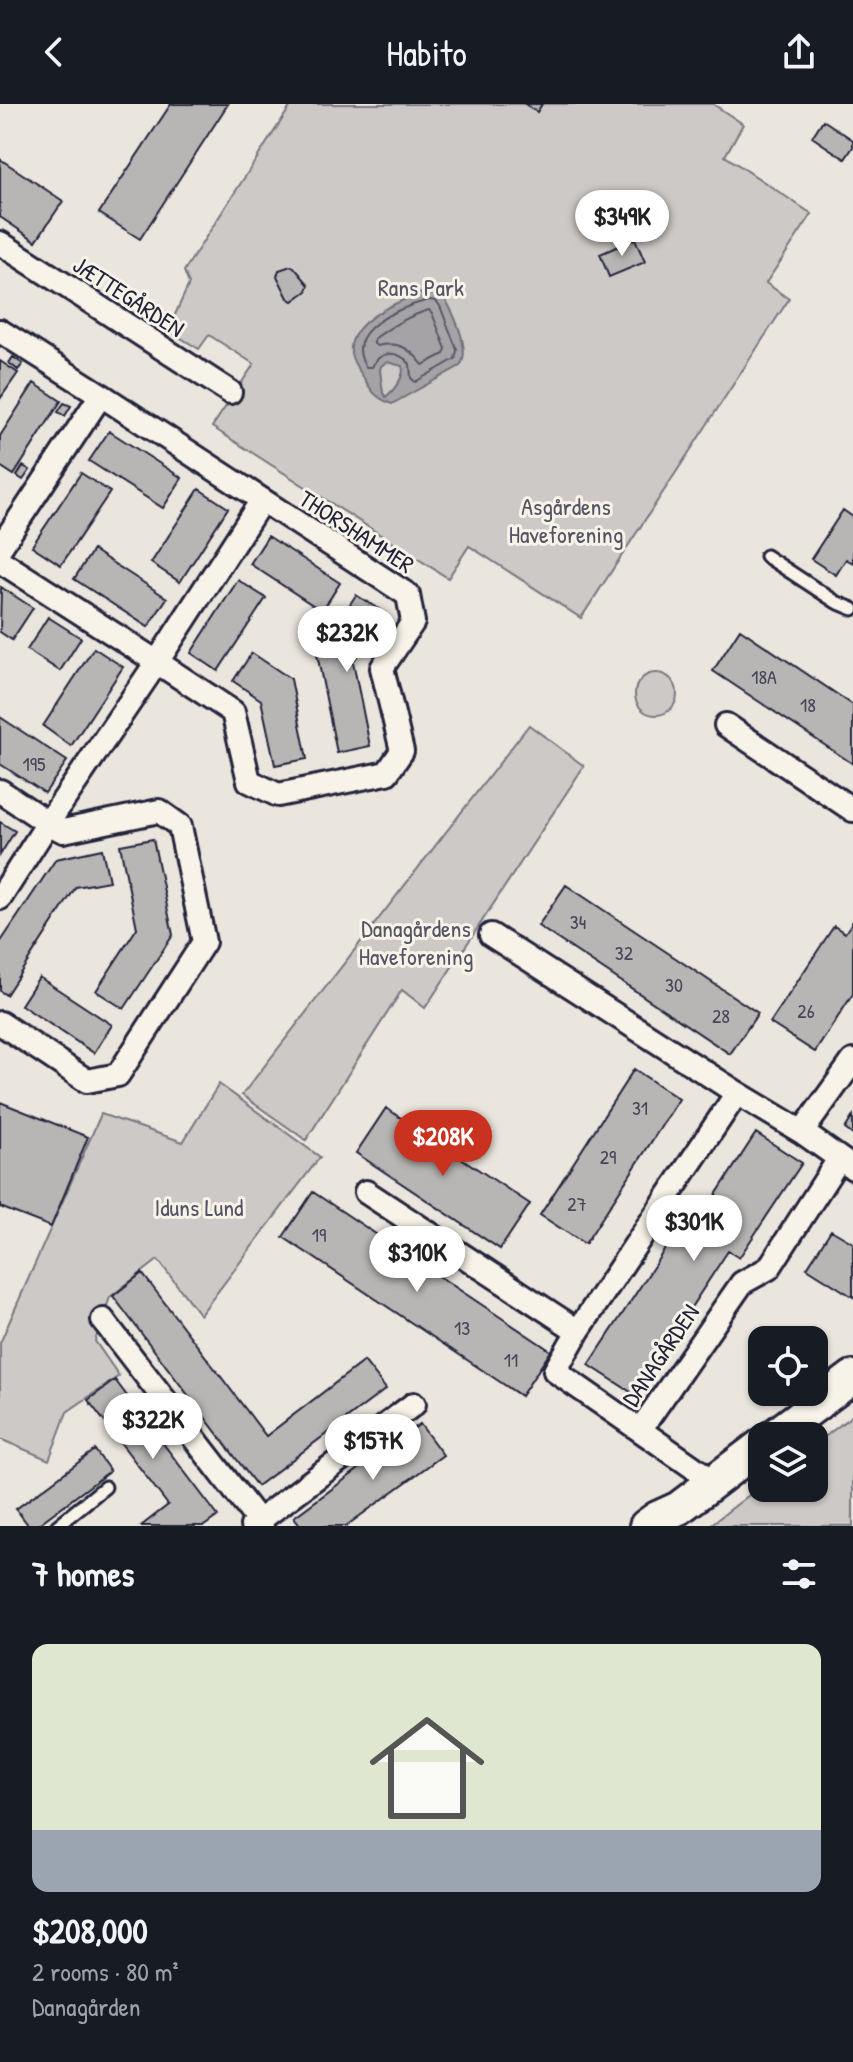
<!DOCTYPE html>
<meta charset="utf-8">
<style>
:root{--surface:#171b24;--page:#20242c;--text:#f1f3f6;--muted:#9ea1a6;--accent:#c8321e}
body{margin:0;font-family:"Patrick Hand",sans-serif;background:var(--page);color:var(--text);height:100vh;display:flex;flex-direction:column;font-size:30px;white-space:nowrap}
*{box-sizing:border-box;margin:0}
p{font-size:26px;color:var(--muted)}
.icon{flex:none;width:44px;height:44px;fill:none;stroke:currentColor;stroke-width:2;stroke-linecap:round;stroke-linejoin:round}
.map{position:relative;height:1422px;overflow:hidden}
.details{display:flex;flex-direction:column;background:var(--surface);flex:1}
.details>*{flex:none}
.controls{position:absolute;left:748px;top:1222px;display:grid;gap:16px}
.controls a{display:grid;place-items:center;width:80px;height:80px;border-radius:16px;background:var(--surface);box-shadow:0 2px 6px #0004;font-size:40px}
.price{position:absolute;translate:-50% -68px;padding:0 18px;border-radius:28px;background:#fff;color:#222;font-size:26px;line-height:52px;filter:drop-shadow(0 2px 4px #0008)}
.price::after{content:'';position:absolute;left:50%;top:48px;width:24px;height:18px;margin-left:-12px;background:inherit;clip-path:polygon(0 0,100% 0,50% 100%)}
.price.on{background:var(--accent);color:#fff}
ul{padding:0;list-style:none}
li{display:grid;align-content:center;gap:16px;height:424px;padding:0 32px}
li span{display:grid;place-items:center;height:248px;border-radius:16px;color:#555}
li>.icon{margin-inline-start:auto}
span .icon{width:144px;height:144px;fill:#fffc;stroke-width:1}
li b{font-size:34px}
h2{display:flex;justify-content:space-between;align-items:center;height:96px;padding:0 32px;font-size:34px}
header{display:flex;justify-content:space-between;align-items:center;height:104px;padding:0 32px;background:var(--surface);font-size:36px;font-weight:600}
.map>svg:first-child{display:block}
</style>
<header><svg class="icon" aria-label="back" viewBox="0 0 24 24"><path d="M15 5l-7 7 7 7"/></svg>Habito<svg class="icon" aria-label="share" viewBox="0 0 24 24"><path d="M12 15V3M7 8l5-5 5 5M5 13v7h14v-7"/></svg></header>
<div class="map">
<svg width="853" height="1422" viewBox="0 0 853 1422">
<rect width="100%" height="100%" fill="#eae6de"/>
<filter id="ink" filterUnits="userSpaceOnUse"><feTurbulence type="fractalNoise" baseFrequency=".0125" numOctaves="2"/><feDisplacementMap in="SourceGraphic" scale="16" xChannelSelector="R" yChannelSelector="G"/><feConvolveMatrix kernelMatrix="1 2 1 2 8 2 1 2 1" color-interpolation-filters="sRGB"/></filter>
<g filter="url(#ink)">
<path fill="#cdc9c6" stroke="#787680" stroke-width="2" d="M 292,0 L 713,0 L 743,20 L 725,52 L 812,110 L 766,179 L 789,195 L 581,514 L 469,442 L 448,474 L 212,323 L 254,260 L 209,231 L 199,245 L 168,226 L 189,180 L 184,167 Z
M635 590a21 21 0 1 1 42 0a21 21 0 1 1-42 0Z
M 529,621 L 584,662 L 425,904 L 402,886 L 306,1036 L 242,991 Z
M 219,980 L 320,1053 L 200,1211 L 158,1156 L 110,1193 L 95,1237 L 119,1272 L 67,1308 L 49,1356 L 0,1335 L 0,1239 L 101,1010 L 183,1038 Z
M 853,1311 L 853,1422 L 709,1422 L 762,1381 L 762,1384 L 814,1384 L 814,1341 Z"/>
<path fill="#a6a3a6" stroke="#716f7b" stroke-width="2" fill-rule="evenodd" d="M 428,187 L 441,189 C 452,204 472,246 460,262 L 392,300 C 375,294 371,286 362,271 C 357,264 352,257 351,249 C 347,216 403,195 428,187 ZM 387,258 L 402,262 C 406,272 394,286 386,293 L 383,289 L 380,266 L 381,262 Z"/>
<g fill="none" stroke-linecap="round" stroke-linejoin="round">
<path stroke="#575666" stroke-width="2" d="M 429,196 L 436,197 L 440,202 L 457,246 L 455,255 L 415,278 L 411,274 L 410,260 C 398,246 380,246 372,263 L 366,263 C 341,226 401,203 429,196 Z
M 429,206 L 432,209 L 446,245 L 444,250 L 423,261 C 411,245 398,236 377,242 L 374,240 L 374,235 C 392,222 408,212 429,206 Z"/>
</g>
<path fill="#b8b6b5" stroke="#22223b" stroke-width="2" d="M 171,0 L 228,0 L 140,135 L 99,109 Z
M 525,0 L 542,0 L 537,8 Z
M 823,16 L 853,36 L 853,43 L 845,55 L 812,33 Z
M 0,55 L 63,97 L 36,137 L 0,113 Z
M 635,135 L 645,158 L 609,173 L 600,150 Z
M 291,162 L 294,163 L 309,181 L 307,187 L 293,197 L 288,194 L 277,172 L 279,166 Z
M 13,253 L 23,260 L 18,266 L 9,259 Z
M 0,257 L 18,269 L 0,295 Z
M 34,279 L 61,297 L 14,371 L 0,362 L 0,332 Z
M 64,299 L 71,302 L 65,312 L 58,308 Z
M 109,327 L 182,374 L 163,404 L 89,357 Z
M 23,362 L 30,366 L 23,376 L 17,372 Z
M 81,369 L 110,388 L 61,461 L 32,442 Z
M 199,385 L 228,404 L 180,478 L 151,459 Z
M 843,406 L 853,413 L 853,459 L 846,455 L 836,471 L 811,455 Z
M 268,432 L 340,479 L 322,507 L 250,460 Z
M 93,446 L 167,494 L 148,523 L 74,475 Z
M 238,476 L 266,494 L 218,567 L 191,549 Z
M 1,483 L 33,504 L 12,536 L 0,528 Z
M 356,491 L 385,509 L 353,558 L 370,642 L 337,649 L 317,550 Z
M 48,513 L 81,534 L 60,567 L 27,546 Z
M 740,525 L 853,601 L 853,660 L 713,567 Z
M 94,544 L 123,563 L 71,642 L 43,622 Z
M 252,549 L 291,575 L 307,655 L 275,661 L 261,596 L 233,577 Z
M 0,613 L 67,657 L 45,689 L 0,660 Z
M 0,718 L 15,727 L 0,751 Z
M 153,735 L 173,831 L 124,905 L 96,887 L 137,824 L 120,741 Z
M 102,745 L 109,777 L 76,783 L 6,891 L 0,887 L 0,839 L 56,755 Z
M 566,781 L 758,909 L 730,950 L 538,822 Z
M 853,817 L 853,890 L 815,948 L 770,919 L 834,822 L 845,829 Z
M 39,873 L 112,921 L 94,949 L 21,901 Z
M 634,965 L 679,995 L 585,1140 L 540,1111 Z
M 0,998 L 88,1033 L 51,1123 L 0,1103 Z
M 386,1004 L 530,1100 L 500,1145 L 356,1049 Z
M 853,1012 L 853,1031 L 845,1025 Z
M 756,1029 L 802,1059 L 739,1154 L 728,1147 L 634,1290 L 589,1261 L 682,1119 L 693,1126 Z
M 313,1088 L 551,1247 L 521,1292 L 283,1133 Z
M 831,1126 L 853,1139 L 853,1193 L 807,1164 Z
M 142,1169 L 266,1332 L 364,1257 L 386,1285 L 257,1382 L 113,1192 Z
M 115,1276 L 218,1412 L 204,1422 L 141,1422 L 168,1401 L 88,1296 Z
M 420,1320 L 443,1351 L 346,1422 L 301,1422 L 294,1413 Z
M 95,1346 L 110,1367 L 36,1422 L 29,1422 L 16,1405 Z"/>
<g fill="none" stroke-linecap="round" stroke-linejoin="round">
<g stroke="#22223b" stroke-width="17">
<path id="lane" d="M 766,452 L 836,498 L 853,505
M 57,1422 L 105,1383"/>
</g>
<g stroke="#22223b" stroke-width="28">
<path id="street" d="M 0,139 L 230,288
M 0,227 L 101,291 L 0,444
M 101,291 L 408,491 L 413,518 L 382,564 L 402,647 L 387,669 L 278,691 L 249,677 L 233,608 L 157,558 L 262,396
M 0,457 L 157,558 L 48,719 L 0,687
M 726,621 L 853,706
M 0,794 L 48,719 L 63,727 L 159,707 L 180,722 L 204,838 L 118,971 L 87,977 L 0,919
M 491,831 L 737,989 L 578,1227 L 555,1267 L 713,1377
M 737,989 L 802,1028 L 853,1064
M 802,1028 L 853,957
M 366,1088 L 578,1227
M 103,1216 L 262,1422
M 640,1326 L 742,1179 L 769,1164 L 839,1055
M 252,1422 L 414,1300"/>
</g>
<g stroke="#22223b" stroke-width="38">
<path id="secondary" d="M 774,1332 L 853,1273
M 646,1422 L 657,1414 L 679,1404 L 762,1341"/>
</g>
<use href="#lane" stroke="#f7f3e8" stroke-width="11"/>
<use href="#street" stroke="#f7f3e8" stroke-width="22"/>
<use href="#secondary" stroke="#f7f3e8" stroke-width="32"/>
</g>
</g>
<g text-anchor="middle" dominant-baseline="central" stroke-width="6" stroke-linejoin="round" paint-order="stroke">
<g font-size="20" fill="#48475a">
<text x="764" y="572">18A</text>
<text x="808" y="600">18</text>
<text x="34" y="659">195</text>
<text x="578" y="817">34</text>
<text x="624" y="848">32</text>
<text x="674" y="880">30</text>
<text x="806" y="906">26</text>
<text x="721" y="911">28</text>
<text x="640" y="1003">31</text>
<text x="608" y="1052">29</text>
<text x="577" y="1099">27</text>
<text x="319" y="1130">19</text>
<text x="462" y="1223">13</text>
<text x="511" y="1255">11</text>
</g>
<g font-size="24" fill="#555465" stroke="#f7f3e8">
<text x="421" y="183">Rans Park</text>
<text x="566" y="402">Asgårdens<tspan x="566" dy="28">Haveforening</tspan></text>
<text x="416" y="824">Danagårdens<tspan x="416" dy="28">Haveforening</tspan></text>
<text x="199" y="1103">Iduns Lund</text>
</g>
<g font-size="24" fill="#22223b" stroke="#f7f3e8">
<text transform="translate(129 192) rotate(33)">JÆTTEGÅRDEN</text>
<text transform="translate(357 427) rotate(33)">THORSHAMMER</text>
<text transform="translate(660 1251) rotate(-56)">DANAGÅRDEN</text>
</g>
</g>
</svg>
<div class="controls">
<a><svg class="icon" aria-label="locate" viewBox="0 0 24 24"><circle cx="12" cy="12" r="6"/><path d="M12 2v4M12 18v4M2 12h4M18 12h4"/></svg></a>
<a><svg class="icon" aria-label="layers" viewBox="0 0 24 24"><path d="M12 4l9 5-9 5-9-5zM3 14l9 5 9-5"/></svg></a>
</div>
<b class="price" style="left:622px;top:154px">$349K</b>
<b class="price" style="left:347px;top:570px">$232K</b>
<b class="price on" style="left:443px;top:1074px">$208K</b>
<b class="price" style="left:694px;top:1159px">$301K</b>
<b class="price" style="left:417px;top:1190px">$310K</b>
<b class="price" style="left:153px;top:1357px">$322K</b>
<b class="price" style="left:373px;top:1378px">$157K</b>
</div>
<section class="details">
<h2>7 homes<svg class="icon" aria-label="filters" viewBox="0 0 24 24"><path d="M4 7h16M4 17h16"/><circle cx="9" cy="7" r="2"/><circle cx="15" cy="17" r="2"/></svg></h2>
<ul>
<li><span style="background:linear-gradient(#dfe7d0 75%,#9aa5b1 0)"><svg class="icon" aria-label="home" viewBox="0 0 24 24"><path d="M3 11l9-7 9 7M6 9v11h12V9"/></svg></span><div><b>$208,000</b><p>2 rooms · 80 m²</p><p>Danagården</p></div></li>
</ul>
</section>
